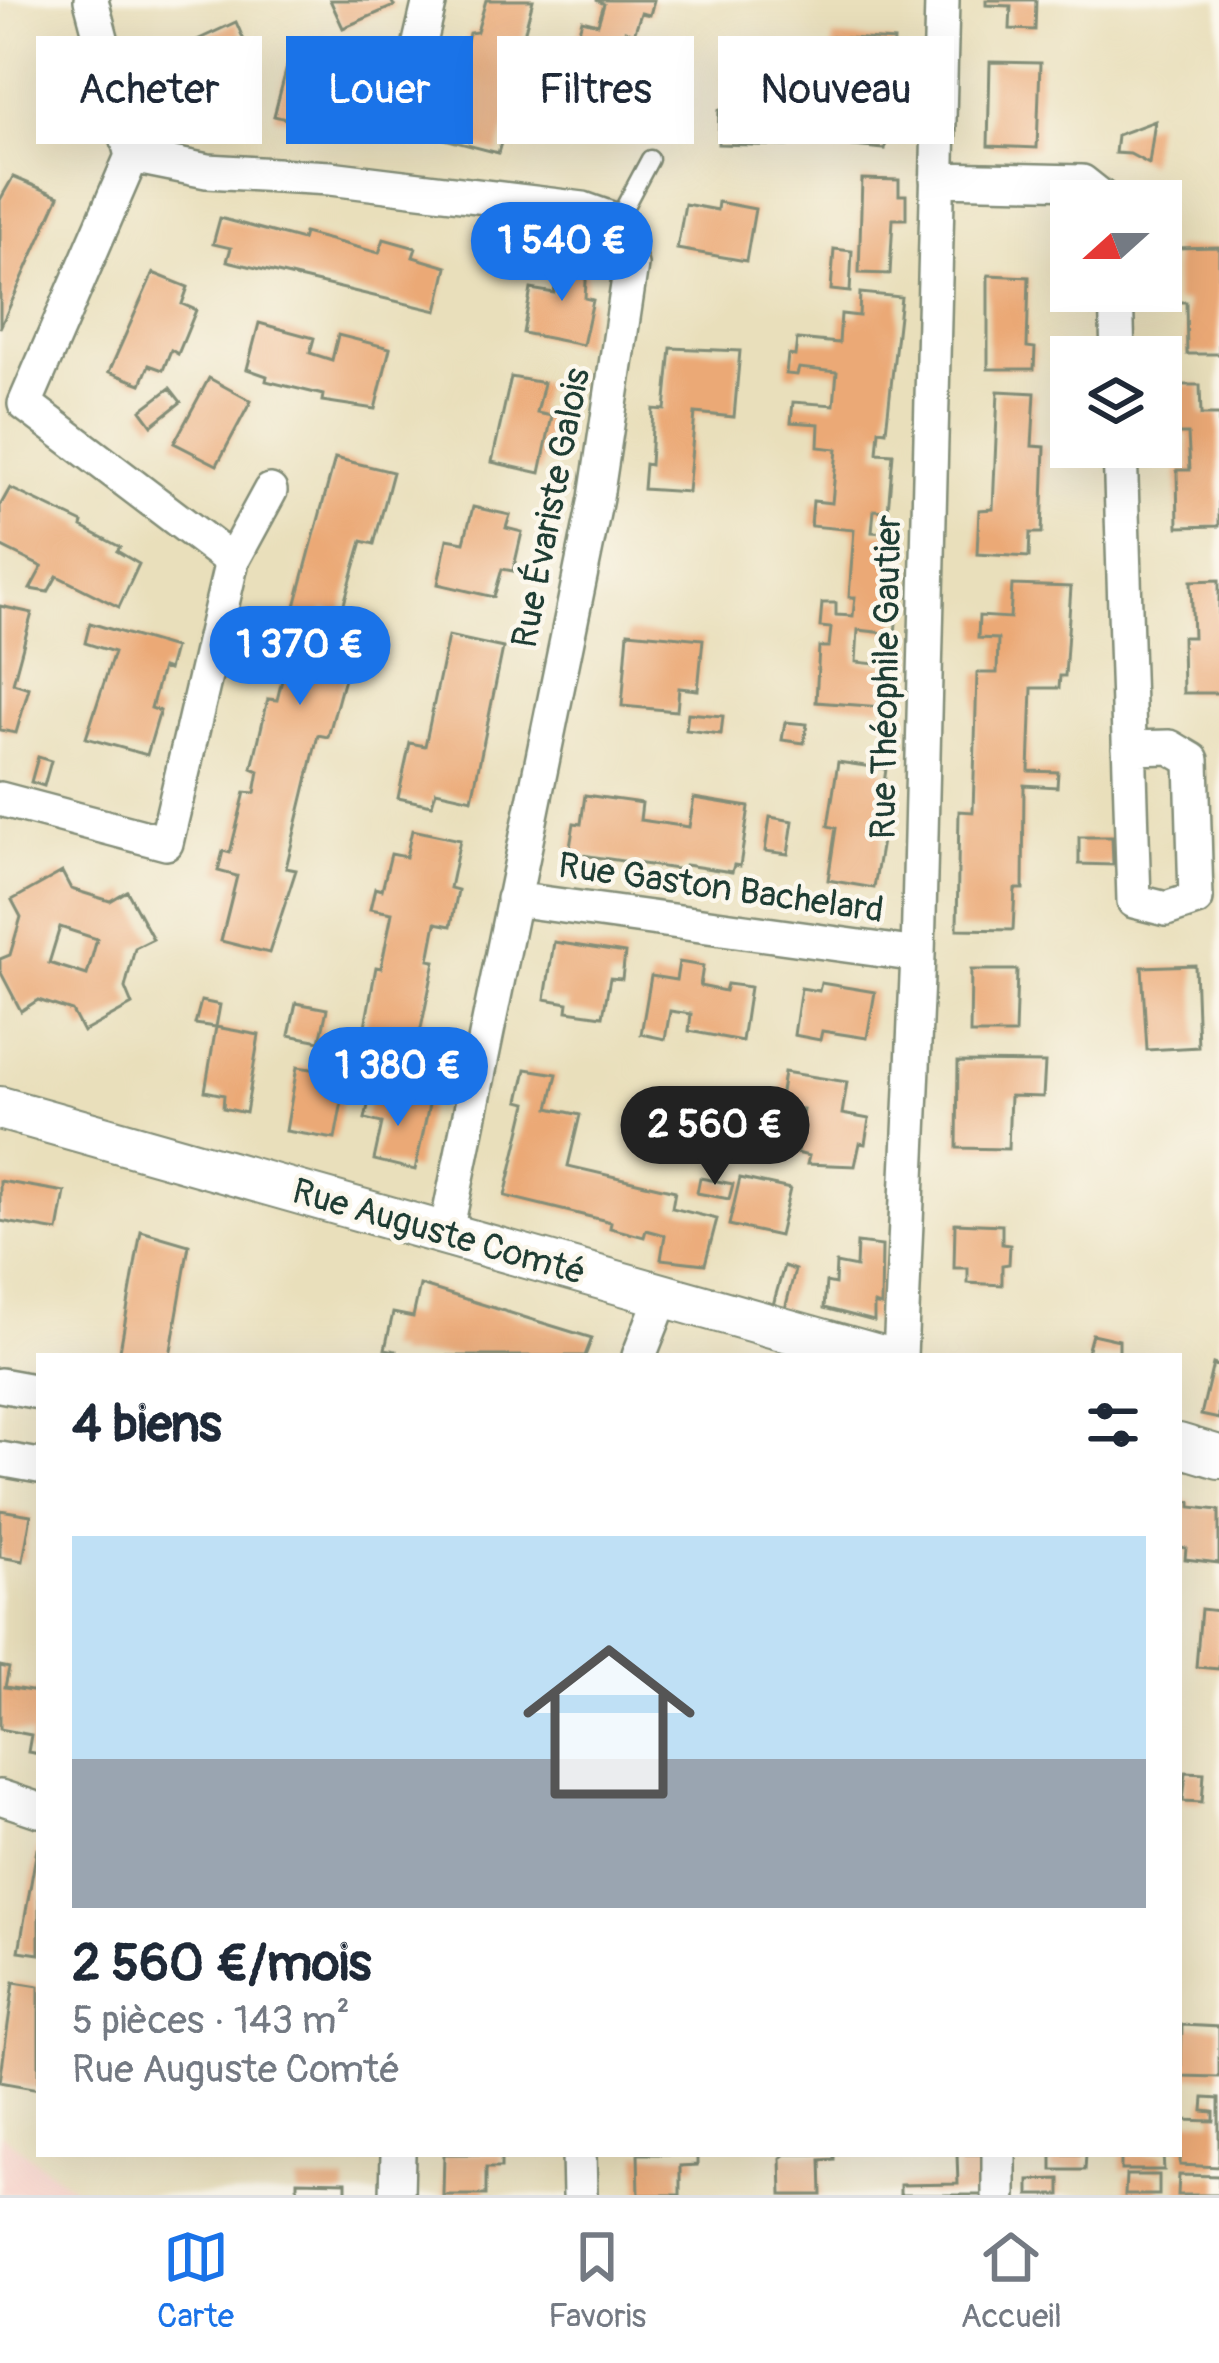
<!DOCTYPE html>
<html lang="fr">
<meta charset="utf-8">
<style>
:root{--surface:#fff;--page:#f6f6f7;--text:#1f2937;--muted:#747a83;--line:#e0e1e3;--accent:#1a73e8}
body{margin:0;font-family:Pangolin,sans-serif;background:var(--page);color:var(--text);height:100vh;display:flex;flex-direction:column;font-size:45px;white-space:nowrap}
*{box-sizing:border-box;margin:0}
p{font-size:39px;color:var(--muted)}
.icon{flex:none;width:66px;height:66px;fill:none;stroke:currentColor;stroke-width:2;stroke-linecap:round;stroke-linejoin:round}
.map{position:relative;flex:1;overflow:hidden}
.side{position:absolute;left:36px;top:1353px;width:1146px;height:804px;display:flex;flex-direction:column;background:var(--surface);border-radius:0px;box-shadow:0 12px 48px #0002}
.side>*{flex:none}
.top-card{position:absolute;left:36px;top:36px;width:1149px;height:108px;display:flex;gap:24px}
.needle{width:78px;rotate:249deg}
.controls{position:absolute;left:1050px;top:180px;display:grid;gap:24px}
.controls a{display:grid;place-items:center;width:132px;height:132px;border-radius:0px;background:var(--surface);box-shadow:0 12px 48px #0002;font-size:60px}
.price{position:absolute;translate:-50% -102px;padding:0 27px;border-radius:42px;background:var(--accent);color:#fff;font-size:39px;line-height:78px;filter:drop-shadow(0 3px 6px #0008)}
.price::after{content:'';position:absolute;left:50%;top:72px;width:36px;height:27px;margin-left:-18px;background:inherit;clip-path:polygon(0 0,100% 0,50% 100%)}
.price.active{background:#222;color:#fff}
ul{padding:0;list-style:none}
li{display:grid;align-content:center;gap:24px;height:636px;padding:0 36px}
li+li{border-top:3px solid var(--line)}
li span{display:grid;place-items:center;height:372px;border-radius:0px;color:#555}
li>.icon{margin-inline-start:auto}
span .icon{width:216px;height:216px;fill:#fffc;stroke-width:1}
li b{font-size:51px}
h2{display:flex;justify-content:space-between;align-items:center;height:144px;padding:0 36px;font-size:51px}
.chip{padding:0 42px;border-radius:0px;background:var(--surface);box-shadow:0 12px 48px #0002;font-size:42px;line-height:108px}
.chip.active{background:var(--accent);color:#fff}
.dock{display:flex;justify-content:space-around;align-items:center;height:168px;border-top:3px solid var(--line);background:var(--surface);font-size:33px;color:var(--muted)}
.dock a{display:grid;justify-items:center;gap:6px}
.dock .active{color:var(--accent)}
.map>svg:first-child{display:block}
</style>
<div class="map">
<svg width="1219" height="2195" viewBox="0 0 1219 2195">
<rect width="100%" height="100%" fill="#fbf7ec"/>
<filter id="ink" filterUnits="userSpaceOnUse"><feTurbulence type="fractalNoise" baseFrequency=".00833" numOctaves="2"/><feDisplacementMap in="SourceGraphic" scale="24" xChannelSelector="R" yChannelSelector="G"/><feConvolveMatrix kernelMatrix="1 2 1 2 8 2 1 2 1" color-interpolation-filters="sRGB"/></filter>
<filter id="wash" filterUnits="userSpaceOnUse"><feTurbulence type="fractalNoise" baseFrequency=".004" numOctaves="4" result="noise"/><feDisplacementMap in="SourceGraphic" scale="48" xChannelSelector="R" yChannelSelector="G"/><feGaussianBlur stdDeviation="2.7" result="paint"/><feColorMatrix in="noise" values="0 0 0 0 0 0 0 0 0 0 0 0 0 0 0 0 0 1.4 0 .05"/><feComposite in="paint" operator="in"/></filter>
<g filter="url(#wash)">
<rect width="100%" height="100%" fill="#e9dfbb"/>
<path fill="#f7d1c9" d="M 0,2133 L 82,2195 L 0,2195 Z"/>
<g id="blocks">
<path fill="#eba976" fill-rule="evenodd" d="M 330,0 L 391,0 L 394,6 L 343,28 Z
M 486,0 L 533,0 L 514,72 L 521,74 L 498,153 L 444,139 L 469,33 L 477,32 Z
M 596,0 L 654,0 L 650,15 L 641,13 L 634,34 L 625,31 L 610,86 L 621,89 L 609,137 L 567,125 L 577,80 L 566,77 L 582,20 L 598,24 L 604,4 Z
M 986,0 L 1036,0 L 1035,30 L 1010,29 L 1011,6 L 986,5 Z
M 236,22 L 254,63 L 243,69 L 253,91 L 210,111 L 182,47 Z
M 833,37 L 894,41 L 885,149 L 842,145 L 848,61 L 831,59 Z
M 990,62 L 1040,63 L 1037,148 L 988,146 Z
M 288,63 L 376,85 L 362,139 L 274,116 Z
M 732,89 L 789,91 L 787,146 L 718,144 L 719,110 L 731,111 Z
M 1155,121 L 1149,164 L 1130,154 L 1115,153 L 1117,135 Z
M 13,177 L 59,196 L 0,328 L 0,200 Z
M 862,179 L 899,180 L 899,195 L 906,195 L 906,219 L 893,219 L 890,274 L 859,273 Z
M 718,202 L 755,209 L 746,261 L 677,249 L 685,204 L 717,210 Z
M 220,218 L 302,240 L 304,233 L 379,253 L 384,239 L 416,248 L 413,257 L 447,267 L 437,311 L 227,261 L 231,248 L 213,244 Z
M 1219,247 L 1219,354 L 1187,354 L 1186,302 L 1175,302 L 1174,248 Z
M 834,249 L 852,251 L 850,292 L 831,290 Z
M 561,250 L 580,256 L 587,265 L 585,298 L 593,300 L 583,345 L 523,333 L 531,289 L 554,293 Z
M 153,273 L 188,287 L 182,304 L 196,310 L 178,354 L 171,350 L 163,370 L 149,365 L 141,384 L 109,372 Z
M 988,275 L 1029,277 L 1027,347 L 1035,348 L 1034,369 L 988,369 Z
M 860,293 L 901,297 L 886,431 L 879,430 L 877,453 L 893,454 L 888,511 L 874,510 L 872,532 L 899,534 L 894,600 L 898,600 L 895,634 L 858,630 L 856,662 L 886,665 L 882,707 L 816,702 L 819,647 L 829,647 L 831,628 L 820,627 L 822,603 L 836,603 L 836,615 L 853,616 L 855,597 L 849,597 L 854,530 L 811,526 L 813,501 L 832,503 L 837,449 L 818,447 L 819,424 L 791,422 L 793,402 L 834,405 L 837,372 L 799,368 L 797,375 L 786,374 L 788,355 L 795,356 L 797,339 L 839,343 L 841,314 L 859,316 Z
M 259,323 L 314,338 L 310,353 L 332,360 L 338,335 L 390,348 L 375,409 L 322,401 L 323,395 L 266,381 L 267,376 L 247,369 Z
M 671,348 L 740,351 L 734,417 L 695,413 L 688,492 L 643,489 L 645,464 L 650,465 L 653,409 L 665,410 Z
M 511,377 L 544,383 L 537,413 L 552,416 L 540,473 L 492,462 Z
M 209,378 L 251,401 L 217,465 L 174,443 Z
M 1176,385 L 1200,385 L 1201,415 L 1219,415 L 1219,526 L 1178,527 L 1177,470 L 1190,470 L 1188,434 L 1178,434 Z
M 170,388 L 181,402 L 152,425 L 141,410 Z
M 998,391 L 1035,393 L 1032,446 L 1045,447 L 1042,533 L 1030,533 L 1029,557 L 977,554 L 979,510 L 993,509 Z
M 335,458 L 393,472 L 374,544 L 362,541 L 341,614 L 324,609 L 319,630 L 345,637 L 339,661 L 348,664 L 328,737 L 318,735 L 286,868 L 296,870 L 269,953 L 221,941 L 237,876 L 218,871 L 223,851 L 230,853 L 245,792 L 255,793 L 259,771 L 252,768 L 268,699 L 277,700 L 290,648 L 284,647 Z
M 10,488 L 83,523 L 82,527 L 120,547 L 117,551 L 139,564 L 119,607 L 57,576 L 48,592 L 30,589 L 42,567 L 0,546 L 0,506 Z
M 473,507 L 510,515 L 506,528 L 522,532 L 513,571 L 502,569 L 494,597 L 438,584 L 447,539 L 464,542 Z
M 1219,580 L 1219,693 L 1183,693 L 1182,637 L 1193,637 L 1191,581 Z
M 1012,585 L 1071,587 L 1065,676 L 1060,676 L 1059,688 L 1032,688 L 1029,771 L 1058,772 L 1057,787 L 1024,785 L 1023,889 L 1015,889 L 1013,930 L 957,929 L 959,811 L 973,812 L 977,673 L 997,673 L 998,639 L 978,638 L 979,616 L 1010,618 Z
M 0,606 L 32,613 L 13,683 L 29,688 L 16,733 L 0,730 Z
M 90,623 L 174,648 L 168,670 L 162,668 L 151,708 L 160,711 L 147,755 L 86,738 L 114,652 L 85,643 Z
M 628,632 L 703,639 L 698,690 L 679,688 L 677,711 L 622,706 Z
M 448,636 L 503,648 L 472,799 L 436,791 L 432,805 L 398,798 L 410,743 L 425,746 Z
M 688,713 L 723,716 L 721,734 L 686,730 Z
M 785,722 L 807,724 L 804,743 L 782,740 Z
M 38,757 L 51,761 L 44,786 L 31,782 Z
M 838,762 L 886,769 L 877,834 L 883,835 L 874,888 L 828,880 L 836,828 L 828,826 Z
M 585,795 L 642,803 L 640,820 L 689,827 L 694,798 L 749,807 L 740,866 L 734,865 L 732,872 L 685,865 L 683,870 L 569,853 L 574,823 L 581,824 Z
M 770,817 L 793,821 L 788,854 L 765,851 Z
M 412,830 L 460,840 L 450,888 L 458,890 L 451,926 L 436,923 L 429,960 L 435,961 L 419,1038 L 365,1026 L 376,967 L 381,968 L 392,913 L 370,909 L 375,888 L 382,890 L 391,854 L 406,857 Z
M 1079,837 L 1112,837 L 1113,865 L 1079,864 Z
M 62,872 L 71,889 L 110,901 L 127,891 L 153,939 L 135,948 L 125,988 L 132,1005 L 83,1032 L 72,1011 L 38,1000 L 21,1011 L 0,971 L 0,959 L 10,955 L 21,917 L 12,900 ZM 60,927 L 97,939 L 87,975 L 49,963 Z
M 554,942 L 625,953 L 622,979 L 610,978 L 603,1016 L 567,1011 L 568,1003 L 545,999 Z
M 679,962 L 703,966 L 700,986 L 725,991 L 727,984 L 750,987 L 742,1041 L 689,1031 L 691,1014 L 670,1011 L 665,1039 L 641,1034 L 651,976 L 676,980 Z
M 1195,965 L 1198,1047 L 1147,1050 L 1142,967 Z
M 971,970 L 1017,970 L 1015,1034 L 970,1034 Z
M 821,983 L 875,992 L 867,1038 L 822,1031 L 820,1040 L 794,1035 L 801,988 L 819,991 Z
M 201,1001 L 220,1005 L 216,1027 L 259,1035 L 246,1113 L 223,1108 L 224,1095 L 205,1091 L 216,1027 L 195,1024 Z
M 296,1003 L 327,1009 L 320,1041 L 289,1035 Z
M 958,1062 L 1045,1063 L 1043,1097 L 1010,1096 L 1008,1149 L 957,1148 Z
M 297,1067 L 347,1074 L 335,1139 L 286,1131 Z
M 526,1069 L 557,1074 L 549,1108 L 580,1115 L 568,1166 L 675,1191 L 672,1208 L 717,1219 L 705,1264 L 661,1259 L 665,1235 L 646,1230 L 644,1237 L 610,1228 L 611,1222 L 505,1196 L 527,1103 L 519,1101 Z
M 784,1072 L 847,1082 L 842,1114 L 869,1119 L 865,1144 L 860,1143 L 855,1166 L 807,1164 L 809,1156 L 797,1153 L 803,1109 L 779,1106 Z
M 371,1092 L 429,1105 L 415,1170 L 374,1160 L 382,1123 L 365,1119 Z
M 700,1178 L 733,1184 L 729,1199 L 697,1193 Z
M 740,1178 L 790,1189 L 779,1236 L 729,1225 Z
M 0,1181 L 65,1192 L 58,1231 L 0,1221 Z
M 955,1223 L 1002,1225 L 1002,1244 L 1010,1245 L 1009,1264 L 1002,1265 L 1002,1285 L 968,1283 L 968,1268 L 954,1268 Z
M 141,1231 L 189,1245 L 170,1356 L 119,1356 Z
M 857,1243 L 882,1246 L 881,1306 L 874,1304 L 874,1321 L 824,1308 L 826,1282 L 835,1284 L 836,1263 L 856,1267 Z
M 784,1266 L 795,1270 L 785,1309 L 773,1305 Z
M 420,1285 L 530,1319 L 592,1338 L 585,1356 L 395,1356 L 396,1351 L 385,1349 L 393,1313 L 413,1317 Z
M 1092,1334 L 1119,1340 L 1119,1356 L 1086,1356 Z
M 1213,1364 L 1219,1366 L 1219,1419 L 1201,1415 Z
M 1179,1500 L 1191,1502 L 1191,1507 L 1219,1510 L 1219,1563 L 1185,1559 L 1186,1548 L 1179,1547 Z
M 0,1510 L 31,1515 L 23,1561 L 0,1557 Z
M 1201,1609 L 1219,1611 L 1219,1669 L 1196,1667 Z
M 0,1666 L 9,1668 L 5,1687 L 38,1692 L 39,1754 L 28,1752 L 31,1735 L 0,1729 Z
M 1186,1772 L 1204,1773 L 1202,1802 L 1183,1801 Z
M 37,1849 L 39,1849 L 39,1954 L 19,1951 Z
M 14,1982 L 39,1986 L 39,2089 L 0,2082 Z
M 1182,2025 L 1219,2027 L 1219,2077 L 1181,2076 Z
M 1204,2098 L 1219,2099 L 1219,2167 L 1180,2165 L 1181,2120 L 1214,2121 L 1214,2112 L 1203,2111 Z
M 444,2154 L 501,2154 L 501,2168 L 486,2168 L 486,2195 L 443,2195 Z
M 638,2154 L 697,2154 L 697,2165 L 680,2166 L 680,2195 L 639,2195 Z
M 786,2154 L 834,2154 L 834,2159 L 821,2160 L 822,2195 L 782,2195 L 781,2158 Z
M 957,2154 L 983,2154 L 983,2195 L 900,2195 L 900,2185 L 958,2184 Z
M 1052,2154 L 1086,2154 L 1085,2170 L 1052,2170 Z
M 1121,2154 L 1163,2155 L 1164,2170 L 1121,2170 Z
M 1126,2175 L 1159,2175 L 1159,2195 L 1125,2195 Z
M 1179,2175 L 1219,2176 L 1219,2195 L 1178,2195 Z
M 1060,2179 L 1060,2195 L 1029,2195 L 1029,2180 Z
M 297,2181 L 346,2182 L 346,2195 L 297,2195 Z"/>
</g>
</g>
<g filter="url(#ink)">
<use href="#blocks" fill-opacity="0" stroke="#848e78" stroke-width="3"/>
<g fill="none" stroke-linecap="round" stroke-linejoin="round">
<g stroke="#848e78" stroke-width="21">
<path id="service" d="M 617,221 L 650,159"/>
</g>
<g stroke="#848e78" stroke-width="38">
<path id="minor" d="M 91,0 L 132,156 L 207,171 L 330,178 L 583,209 L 617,221 L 631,265 L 596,498 L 445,1237
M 411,81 L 430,0
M 937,179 L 1082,182 L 1106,201
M 1116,291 L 1118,357
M 1120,447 L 1134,901 L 1166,909 L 1196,899 L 1192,760 L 1170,747 L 1129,748
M 232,561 L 270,491
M 0,799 L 166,843 L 232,561 L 25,404 L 132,156
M 513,899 L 918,955
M 639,1356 L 663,1295
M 900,1356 L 918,955 L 942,0
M 0,1385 L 39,1392
M 0,1459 L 39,1466
M 0,1797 L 39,1810
M 579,2154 L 580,2195
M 999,2154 L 999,2195
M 397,2195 L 398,2154"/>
</g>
<g stroke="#848e78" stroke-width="46">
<path id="tertiary" d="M 0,1108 L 878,1356
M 1179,1445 L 1219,1457"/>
</g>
<use href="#service" stroke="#fff" stroke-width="16"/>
<use href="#minor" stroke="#fff" stroke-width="33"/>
<use href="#tertiary" stroke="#fff" stroke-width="42"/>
</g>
</g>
<g text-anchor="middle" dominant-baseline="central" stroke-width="9" stroke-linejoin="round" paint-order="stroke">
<g font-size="36" fill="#1f3d34" stroke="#fbf7ec">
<text transform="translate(551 508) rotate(-79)">Rue Évariste Galois</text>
<text transform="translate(886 677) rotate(-89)">Rue Théophile Gautier</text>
<text transform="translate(721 888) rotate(8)">Rue Gaston Bachelard</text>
<text transform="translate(439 1232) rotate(16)">Rue Auguste Comté</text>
</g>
</g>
</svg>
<div class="controls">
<a><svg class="needle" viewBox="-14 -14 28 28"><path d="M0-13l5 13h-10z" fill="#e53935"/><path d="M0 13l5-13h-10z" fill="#747a83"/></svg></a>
<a><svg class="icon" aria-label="layers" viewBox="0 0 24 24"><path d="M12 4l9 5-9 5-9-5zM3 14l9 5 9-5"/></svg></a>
</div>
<b class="price" style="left:562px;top:304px">1 540 €</b>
<b class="price" style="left:300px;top:708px">1 370 €</b>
<b class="price" style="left:398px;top:1129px">1 380 €</b>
<b class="price active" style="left:715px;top:1188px">2 560 €</b>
<div class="top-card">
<a class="chip">Acheter</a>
<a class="chip active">Louer</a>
<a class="chip">Filtres</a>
<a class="chip">Nouveau</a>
</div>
<section class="side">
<h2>4 biens<svg class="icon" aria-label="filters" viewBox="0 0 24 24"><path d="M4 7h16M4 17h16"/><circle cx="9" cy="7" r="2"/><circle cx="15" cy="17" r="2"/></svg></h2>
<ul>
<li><span style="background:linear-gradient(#bfe0f5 60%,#9aa5b1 0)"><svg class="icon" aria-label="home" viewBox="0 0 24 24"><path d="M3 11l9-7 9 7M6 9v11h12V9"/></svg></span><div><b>2 560 €/mois</b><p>5 pièces · 143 m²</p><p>Rue Auguste Comté</p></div></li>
</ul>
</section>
</div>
<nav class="dock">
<a class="active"><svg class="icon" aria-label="map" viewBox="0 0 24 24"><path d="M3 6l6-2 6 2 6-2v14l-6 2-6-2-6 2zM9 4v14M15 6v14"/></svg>Carte</a>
<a><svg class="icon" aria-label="saved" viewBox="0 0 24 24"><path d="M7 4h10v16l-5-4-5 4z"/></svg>Favoris</a>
<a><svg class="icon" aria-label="home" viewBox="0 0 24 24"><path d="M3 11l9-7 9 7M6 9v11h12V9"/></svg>Accueil</a>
</nav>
